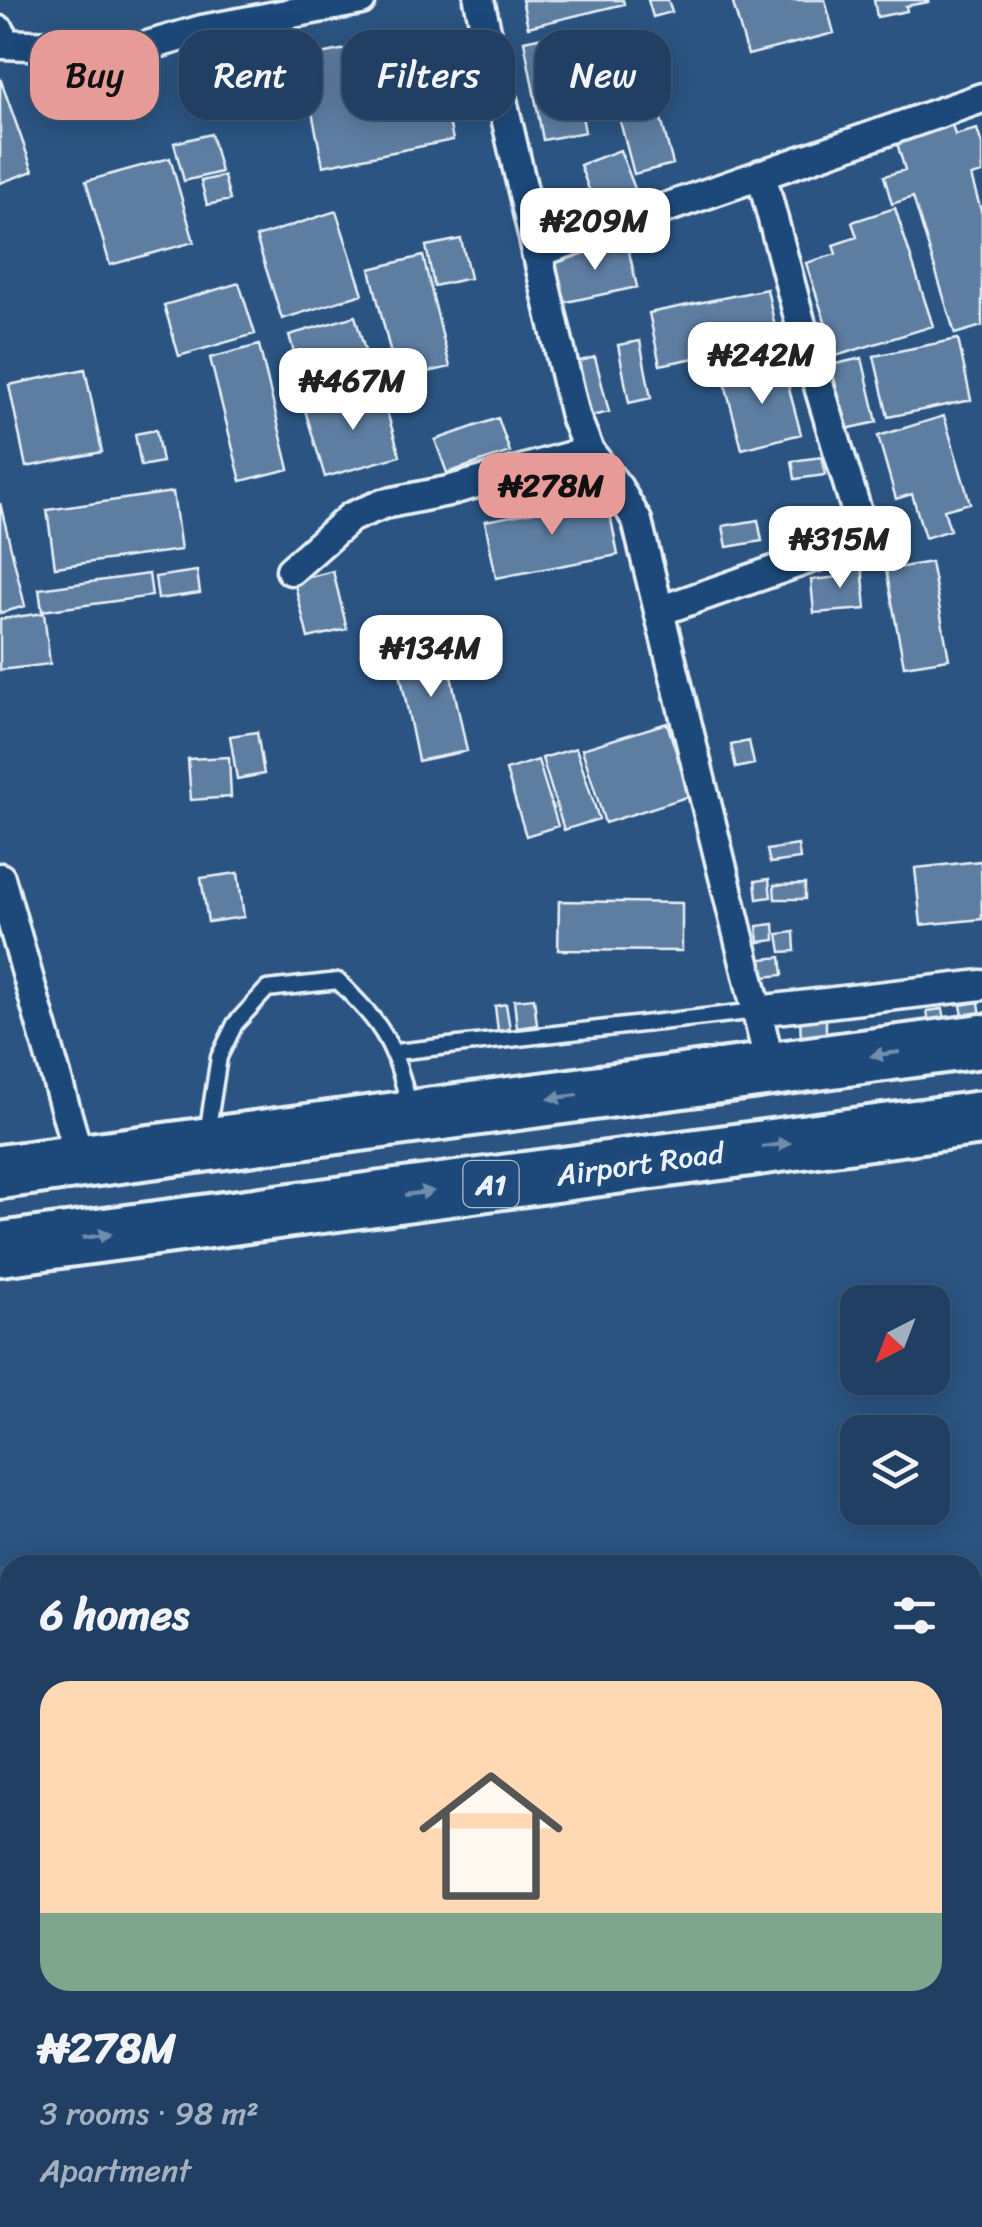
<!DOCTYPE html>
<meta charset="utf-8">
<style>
:root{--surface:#203f62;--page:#284668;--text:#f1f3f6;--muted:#a2afbe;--line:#3d5877;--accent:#e69b98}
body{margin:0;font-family:Sriracha,sans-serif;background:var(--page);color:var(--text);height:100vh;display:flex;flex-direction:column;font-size:38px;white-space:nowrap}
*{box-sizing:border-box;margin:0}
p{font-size:32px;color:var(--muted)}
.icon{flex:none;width:55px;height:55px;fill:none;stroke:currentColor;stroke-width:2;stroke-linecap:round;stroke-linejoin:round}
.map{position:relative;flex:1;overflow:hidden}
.panel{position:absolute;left:0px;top:1555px;width:982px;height:672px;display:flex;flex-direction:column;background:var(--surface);border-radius:30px 30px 0 0;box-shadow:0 5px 25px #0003,0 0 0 2px var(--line)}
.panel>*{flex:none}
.hud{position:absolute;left:30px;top:30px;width:922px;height:90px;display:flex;gap:20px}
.needle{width:65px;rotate:222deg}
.controls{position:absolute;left:840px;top:1285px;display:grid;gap:20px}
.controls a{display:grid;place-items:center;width:110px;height:110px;border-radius:20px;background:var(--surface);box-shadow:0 5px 25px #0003,0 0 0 2px var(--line);font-size:50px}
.price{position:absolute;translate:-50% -85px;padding:0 22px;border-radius:20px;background:#fff;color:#222;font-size:32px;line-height:65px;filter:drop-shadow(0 2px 5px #0008)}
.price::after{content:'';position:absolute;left:50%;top:60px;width:30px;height:22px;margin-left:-15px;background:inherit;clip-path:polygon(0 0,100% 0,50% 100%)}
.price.on{background:var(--accent);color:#111}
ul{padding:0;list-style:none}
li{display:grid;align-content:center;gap:20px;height:530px;padding:0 40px}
li span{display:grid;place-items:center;height:310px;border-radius:30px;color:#555}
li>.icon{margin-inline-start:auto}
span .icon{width:180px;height:180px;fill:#fffc;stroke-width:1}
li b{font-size:42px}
h2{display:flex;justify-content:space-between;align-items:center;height:120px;padding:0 40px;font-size:42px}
.pill{padding:0 35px;border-radius:30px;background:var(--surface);box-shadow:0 5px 25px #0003,0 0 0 2px var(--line);font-size:35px;line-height:90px}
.pill.on{background:var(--accent);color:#111}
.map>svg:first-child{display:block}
</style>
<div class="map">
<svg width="982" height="2227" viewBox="0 0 982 2227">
<rect width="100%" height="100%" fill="#2b5482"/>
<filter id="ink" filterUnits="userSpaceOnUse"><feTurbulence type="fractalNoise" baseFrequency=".01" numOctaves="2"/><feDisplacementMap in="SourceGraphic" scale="20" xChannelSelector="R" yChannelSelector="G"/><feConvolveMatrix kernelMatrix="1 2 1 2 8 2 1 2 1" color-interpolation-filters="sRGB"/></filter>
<g filter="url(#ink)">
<path fill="#3a608b" d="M 0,1568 L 10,1568 L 10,2218 L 972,2218 L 973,1589 L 982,1589 L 982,2227 L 0,2227 Z"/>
<path fill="#5d7da1" stroke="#e8f1f8" stroke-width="2.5" d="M 522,0 L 623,0 L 624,4 L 528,27 Z
M 648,0 L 668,0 L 672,12 L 653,17 Z
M 732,0 L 825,0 L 834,33 L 748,55 Z
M 874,0 L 929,0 L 929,2 L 906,6 L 907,11 L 877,17 Z
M 430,32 L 453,140 L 323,166 L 301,58 Z
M 566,32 L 585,132 L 543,140 L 524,41 Z
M 641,43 L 673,164 L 634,174 L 602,53 Z
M 0,78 L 33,171 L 0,183 Z
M 950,117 L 955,135 L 977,129 L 982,145 L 982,173 L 971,176 L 982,214 L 982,326 L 955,334 L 913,197 L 892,204 L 884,176 L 905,170 L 894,133 Z
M 211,134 L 221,172 L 184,181 L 174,143 Z
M 620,150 L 639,199 L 598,214 L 580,165 Z
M 170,158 L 194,242 L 110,265 L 86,181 Z
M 224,176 L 230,200 L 207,205 L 201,181 Z
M 895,208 L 933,326 L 836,356 L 806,263 L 836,254 L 833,245 L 857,237 L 852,222 Z
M 336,211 L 363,294 L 282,319 L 256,237 Z
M 461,239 L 470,278 L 434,286 L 426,246 Z
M 627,243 L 637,287 L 562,303 L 552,260 Z
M 423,256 L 450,367 L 397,379 L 370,269 Z
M 239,283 L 255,334 L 179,356 L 164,305 Z
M 767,289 L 778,341 L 660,365 L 649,313 Z
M 355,316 L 374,382 L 308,400 L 289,335 Z
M 958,339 L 971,400 L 888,417 L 874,356 Z
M 640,341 L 651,398 L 629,403 L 618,345 Z
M 259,345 L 289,469 L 241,481 L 210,358 Z
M 595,357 L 609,412 L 587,417 L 573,363 Z
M 862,358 L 877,422 L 846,429 L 831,365 Z
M 783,366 L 801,434 L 742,449 L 724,380 Z
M 85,369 L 102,452 L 26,467 L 9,385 Z
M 380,388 L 400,456 L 325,477 L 305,410 Z
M 944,416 L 970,503 L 944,510 L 950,530 L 925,538 L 912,494 L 896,499 L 878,436 Z
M 498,418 L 510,452 L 447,473 L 435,440 Z
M 156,430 L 162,462 L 141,466 L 135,434 Z
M 822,457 L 825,475 L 795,479 L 792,461 Z
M 173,492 L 181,550 L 55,567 L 47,510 Z
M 607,498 L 618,555 L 496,578 L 485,521 Z
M 0,503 L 25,606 L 0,613 Z
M 758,520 L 762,541 L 727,547 L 723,526 Z
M 931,562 L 949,659 L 904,666 L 886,570 Z
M 862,564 L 866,609 L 814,613 L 811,580 L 839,577 L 838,566 Z
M 197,571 L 200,593 L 158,599 L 155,577 Z
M 333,571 L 347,629 L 308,638 L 294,581 Z
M 149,574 L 152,596 L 42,611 L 39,589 Z
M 44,613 L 50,664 L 0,670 L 0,619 Z
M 443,638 L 467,751 L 418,761 L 395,648 Z
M 667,723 L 690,796 L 605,823 L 582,749 Z
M 257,732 L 264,774 L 237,779 L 230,736 Z
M 749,741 L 754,764 L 736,768 L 731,745 Z
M 576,748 L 599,819 L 564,830 L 542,758 Z
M 229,757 L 231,797 L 191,800 L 188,759 Z
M 538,760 L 558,826 L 526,836 L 506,770 Z
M 798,845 L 800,859 L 770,863 L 767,850 Z
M 981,861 L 982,919 L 921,925 L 915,868 Z
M 238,873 L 244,917 L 208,922 L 201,878 Z
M 769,879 L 771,897 L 757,899 L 755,881 Z
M 805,884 L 805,899 L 775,899 L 774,885 Z
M 559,901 L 682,903 L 682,951 L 558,950 Z
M 774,924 L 775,940 L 759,942 L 757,926 Z
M 794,932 L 795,951 L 781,952 L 778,934 Z
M 781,957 L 783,975 L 764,977 L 762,959 Z
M 534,998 L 537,1025 L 517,1028 L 514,1000 Z
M 979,1002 L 982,1023 L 965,1026 L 961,1005 Z
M 506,1004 L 510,1029 L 498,1031 L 495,1006 Z
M 943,1009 L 948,1037 L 932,1040 L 927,1011 Z
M 800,1018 L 826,1018 L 826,1041 L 801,1042 Z"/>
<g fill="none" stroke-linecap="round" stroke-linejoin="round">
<g stroke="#e8f1f8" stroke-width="21">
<path id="lane" d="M 396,1052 L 757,1011
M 207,1134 L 219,1057 L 235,1024 L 267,989 L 338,981 C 387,1030 393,1042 410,1108"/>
</g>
<g stroke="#e8f1f8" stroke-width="35">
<path id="street" d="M 479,0 L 575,416 L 589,451 L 618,488 L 637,521 L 771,1069
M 0,31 L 2,44 L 137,49 L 202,30 L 361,0
M 536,253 L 982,98
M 291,570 L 351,517 L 383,504 L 448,491 L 589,451
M 659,611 L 865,539 L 805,340 L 761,174
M 0,878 L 80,1161
M 757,1011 L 982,985"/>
</g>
<g stroke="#e8f1f8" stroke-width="60">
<path id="highway" d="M 0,1172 L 982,1041
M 0,1249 L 982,1118"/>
</g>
<use href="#lane" stroke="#1f4a7a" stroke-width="14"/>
<use href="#street" stroke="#1f4a7a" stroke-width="28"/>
<use href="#highway" stroke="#1f4a7a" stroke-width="52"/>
</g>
<defs><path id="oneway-solid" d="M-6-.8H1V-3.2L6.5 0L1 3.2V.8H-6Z" transform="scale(2.5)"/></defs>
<g fill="#6f8dac">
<use href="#oneway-solid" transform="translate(885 1054) rotate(172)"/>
<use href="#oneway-solid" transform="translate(563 1097) rotate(172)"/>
<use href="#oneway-solid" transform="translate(776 1145) rotate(-8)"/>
<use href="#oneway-solid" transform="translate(419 1193) rotate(-8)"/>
<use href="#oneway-solid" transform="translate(97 1236) rotate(-8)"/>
</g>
</g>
<g text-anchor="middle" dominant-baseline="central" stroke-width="10" stroke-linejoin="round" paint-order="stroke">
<rect fill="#1f4a7a" stroke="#acbfd2" stroke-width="2.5" x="463.5" y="1161" width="55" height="46" rx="8"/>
<g font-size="28" font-weight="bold" fill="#e8f1f8">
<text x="491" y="1184">A1</text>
</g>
<g font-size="30" fill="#e8f1f8" stroke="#1f4a7a">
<text transform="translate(640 1164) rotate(-8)">Airport Road</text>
</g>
</g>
</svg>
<div class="controls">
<a><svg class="needle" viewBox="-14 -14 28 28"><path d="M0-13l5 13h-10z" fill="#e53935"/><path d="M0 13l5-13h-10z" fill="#a2afbe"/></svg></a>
<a><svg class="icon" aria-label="layers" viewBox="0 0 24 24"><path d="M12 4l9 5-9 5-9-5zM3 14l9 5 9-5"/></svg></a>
</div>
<b class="price" style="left:595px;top:273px">₦209M</b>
<b class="price" style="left:762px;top:407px">₦242M</b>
<b class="price" style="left:353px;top:433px">₦467M</b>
<b class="price on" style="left:552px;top:538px">₦278M</b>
<b class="price" style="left:840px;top:591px">₦315M</b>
<b class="price" style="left:431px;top:700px">₦134M</b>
<div class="hud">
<a class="pill on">Buy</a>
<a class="pill">Rent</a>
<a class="pill">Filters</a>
<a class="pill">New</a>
</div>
<section class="panel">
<h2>6 homes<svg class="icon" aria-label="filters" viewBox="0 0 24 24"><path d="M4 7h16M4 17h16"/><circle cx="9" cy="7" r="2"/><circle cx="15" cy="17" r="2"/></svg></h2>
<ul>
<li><span style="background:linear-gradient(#ffd9b3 75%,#7fa58c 0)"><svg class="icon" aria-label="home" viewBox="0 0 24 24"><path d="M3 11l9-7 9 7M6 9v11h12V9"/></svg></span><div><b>₦278M</b><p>3 rooms · 98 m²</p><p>Apartment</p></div></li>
</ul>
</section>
</div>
